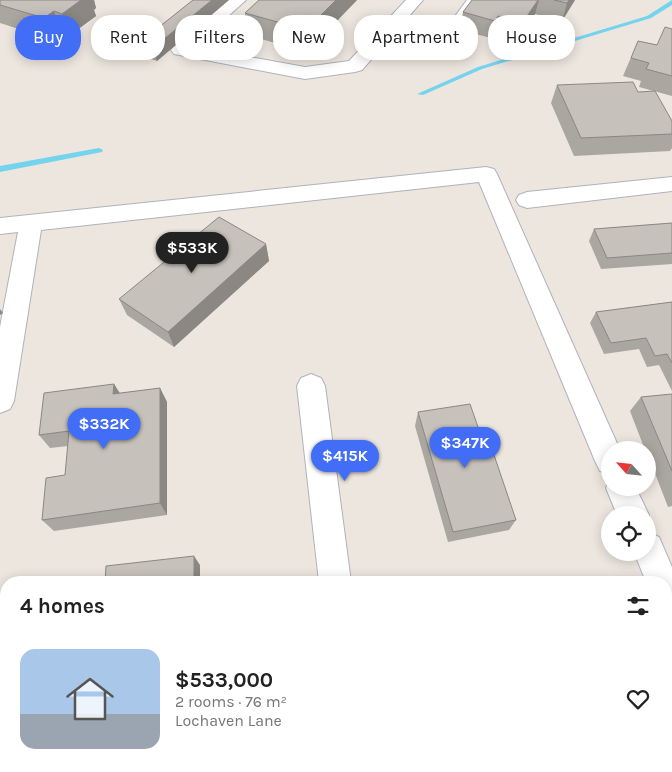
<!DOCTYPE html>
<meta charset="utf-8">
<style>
:root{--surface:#fff;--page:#f6f6f6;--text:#222;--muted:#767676;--line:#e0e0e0;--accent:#426df6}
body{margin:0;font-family:Karla,sans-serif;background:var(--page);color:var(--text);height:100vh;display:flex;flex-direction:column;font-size:19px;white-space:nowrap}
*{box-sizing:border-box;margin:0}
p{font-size:16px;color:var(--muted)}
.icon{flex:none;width:28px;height:28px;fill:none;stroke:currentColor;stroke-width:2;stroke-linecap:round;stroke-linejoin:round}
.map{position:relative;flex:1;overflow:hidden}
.drawer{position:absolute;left:0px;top:576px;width:672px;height:196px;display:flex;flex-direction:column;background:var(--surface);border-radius:20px 20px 0 0;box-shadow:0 2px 12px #0003}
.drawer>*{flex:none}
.top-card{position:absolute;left:15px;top:15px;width:642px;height:45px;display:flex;gap:10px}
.needle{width:32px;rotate:297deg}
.controls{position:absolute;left:601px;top:441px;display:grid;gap:10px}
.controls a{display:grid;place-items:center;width:55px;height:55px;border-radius:50%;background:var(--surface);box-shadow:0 2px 12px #0003;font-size:25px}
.price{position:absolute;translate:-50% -42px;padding:0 11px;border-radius:18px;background:var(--accent);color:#fff;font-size:16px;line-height:32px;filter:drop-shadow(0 1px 2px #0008)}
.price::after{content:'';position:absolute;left:50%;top:30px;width:15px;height:11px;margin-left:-8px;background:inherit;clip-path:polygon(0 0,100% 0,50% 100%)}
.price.selected{background:#222;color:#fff}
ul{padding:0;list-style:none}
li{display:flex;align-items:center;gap:15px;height:125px;padding:0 20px}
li+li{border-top:1px solid var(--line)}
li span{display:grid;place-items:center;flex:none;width:140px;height:100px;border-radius:15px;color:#555}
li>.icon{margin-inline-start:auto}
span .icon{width:60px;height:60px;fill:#fffc;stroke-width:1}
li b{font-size:21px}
h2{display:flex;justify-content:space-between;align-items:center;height:60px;padding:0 20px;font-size:21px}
.chip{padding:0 18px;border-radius:20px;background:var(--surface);box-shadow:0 2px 12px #0003;font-size:18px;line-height:45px}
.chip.selected{background:var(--accent);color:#fff}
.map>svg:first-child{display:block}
</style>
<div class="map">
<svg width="672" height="772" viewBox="0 0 672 772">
<rect width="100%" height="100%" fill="#ede6df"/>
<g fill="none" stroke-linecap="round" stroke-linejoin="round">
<path fill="#74d3ed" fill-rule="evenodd" d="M 672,0 L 672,5 L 651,18 L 482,69 L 423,95 L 417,94 L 478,67 L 647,16 Z
M 99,148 L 103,150 L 102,152 L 0,172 L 0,166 Z"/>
<g stroke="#afb2bc" stroke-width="2">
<path id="minor" d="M 228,0 L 246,0 L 194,47 L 305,67 L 349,61 L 406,0 L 423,0 L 362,70 L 355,72 L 305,79 L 174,54 L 171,50 L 174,46 Z
M 467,0 L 484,0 L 449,49 L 443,50 L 437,49 L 434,45 Z
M 486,167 L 494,169 L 497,174 L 620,450 L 610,450 L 610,474 L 600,471 L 595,461 L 479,182 L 41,230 L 14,401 L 10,409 L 0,413 L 0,327 L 18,232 L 0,234 L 0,218 Z
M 672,177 L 672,191 L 527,208 L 519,205 L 516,200 L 519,195 L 527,192 Z
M 311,374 L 321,378 L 325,386 L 351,582 L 319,582 L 297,386 L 301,378 Z
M 610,479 L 610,488 L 636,488 L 649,515 L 648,517 L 648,515 L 617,515 L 606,488 Z
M 648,532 L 659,537 L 672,567 L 672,622 L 666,619 L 666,582 L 646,582 L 634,552 L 648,552 Z
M 338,766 L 376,766 L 377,772 L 339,772 Z"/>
</g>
<use href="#minor" fill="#fff" fill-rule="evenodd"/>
</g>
<path fill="#aaa6a0" d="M 0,0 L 94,0 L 96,8 L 94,10 L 96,16 L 70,35 L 62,33 L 53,40 L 0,23 Z
M 193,0 L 229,0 L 157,61 L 142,56 L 139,43 Z
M 259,0 L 357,0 L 307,52 L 247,35 L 245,13 Z
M 472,0 L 575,0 L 562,21 L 535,14 L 518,40 L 495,34 L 491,38 L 460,30 L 463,12 Z
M 672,29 L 672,96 L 639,87 L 641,81 L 623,76 L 638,41 L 657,45 Z
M 557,85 L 638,92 L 672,121 L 672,148 L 670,151 L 574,156 L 551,103 Z
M 672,223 L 672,264 L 601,269 L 589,241 L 594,229 Z
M 266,244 L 269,261 L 174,347 L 127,315 L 119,299 Z
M 672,302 L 672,391 L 659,365 L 647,367 L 639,349 L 604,354 L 590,323 L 596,312 Z
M 114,384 L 120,393 L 160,388 L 167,402 L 167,515 L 54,531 L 42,520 L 65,475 L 68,446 L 50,448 L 39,435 Z
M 672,394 L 672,506 L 668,507 L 648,455 L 648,450 L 645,450 L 630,411 L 641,397 Z
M 418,412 L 516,520 L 509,530 L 448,542 L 415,426 Z
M 57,766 L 78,766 L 71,767 L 57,767 Z
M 505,766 L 620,766 L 622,772 L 506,772 Z"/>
<path fill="#8b8782" d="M 81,0 L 94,0 L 96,8 L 94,10 L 96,16 L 70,35 L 62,14 Z
M 212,0 L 229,0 L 157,61 L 153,48 Z
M 336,0 L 357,0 L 307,52 L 306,30 Z
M 538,0 L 539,0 L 535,14 L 518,40 L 523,22 Z
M 569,0 L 575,0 L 562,21 L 567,3 Z
M 54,11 L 62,33 L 53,40 L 44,18 Z
M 498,16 L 495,34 L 491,38 L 495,21 Z
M 266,244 L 269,261 L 174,347 L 168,332 Z
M 0,309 L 3,313 L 0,315 Z
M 114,384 L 122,398 L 113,394 Z
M 160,388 L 167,402 L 167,515 L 160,503 Z
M 194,556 L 200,565 L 200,582 L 194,582 Z"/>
<path fill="#c6c1ba" stroke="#8b8782" d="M 0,0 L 81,0 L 62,14 L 54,11 L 44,18 L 0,5 Z
M 193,0 L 212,0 L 153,48 L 139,43 Z
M 259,0 L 336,0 L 306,30 L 245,13 Z
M 472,0 L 538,0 L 523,22 L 498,16 L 495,21 L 463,12 Z
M 554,0 L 569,0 L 567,3 Z
M 665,27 L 672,29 L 672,76 L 646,69 L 649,63 L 631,58 L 638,41 L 657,45 Z
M 633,82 L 638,92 L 655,91 L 672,121 L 672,134 L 581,138 L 557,85 Z
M 219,217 L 266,244 L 168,332 L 119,299 Z
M 672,223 L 672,253 L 607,258 L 594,229 Z
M 672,302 L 672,363 L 667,354 L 655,356 L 646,338 L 611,343 L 596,312 Z
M 114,384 L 113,394 L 160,388 L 160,503 L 42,520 L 46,478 L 65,475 L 69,431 L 39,435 L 44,393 Z
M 672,394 L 672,471 L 641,397 Z
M 470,404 L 486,450 L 492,449 L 516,520 L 453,532 L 418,412 Z
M 194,556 L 194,582 L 105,582 L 106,566 Z
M 514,766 L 620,766 L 622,772 L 515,772 Z"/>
</svg>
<div class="controls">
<a><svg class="needle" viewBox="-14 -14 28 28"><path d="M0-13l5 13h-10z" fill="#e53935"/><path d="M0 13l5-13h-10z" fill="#767676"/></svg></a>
<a><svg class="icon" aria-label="locate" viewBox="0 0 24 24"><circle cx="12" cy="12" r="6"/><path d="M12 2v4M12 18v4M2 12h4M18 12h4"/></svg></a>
</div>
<b class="price selected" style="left:192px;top:274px">$533K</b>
<b class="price" style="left:104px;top:450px">$332K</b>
<b class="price" style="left:465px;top:469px">$347K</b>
<b class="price" style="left:345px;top:482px">$415K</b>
<div class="top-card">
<a class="chip selected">Buy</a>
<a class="chip">Rent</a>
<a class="chip">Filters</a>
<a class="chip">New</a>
<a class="chip">Apartment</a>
<a class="chip">House</a>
</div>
<section class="drawer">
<h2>4 homes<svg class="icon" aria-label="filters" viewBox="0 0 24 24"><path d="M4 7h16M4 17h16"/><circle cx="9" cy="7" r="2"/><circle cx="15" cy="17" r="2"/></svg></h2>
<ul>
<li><span style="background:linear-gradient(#a9c7e8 65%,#9aa5b1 0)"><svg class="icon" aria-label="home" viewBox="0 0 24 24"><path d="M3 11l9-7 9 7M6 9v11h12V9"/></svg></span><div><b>$533,000</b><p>2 rooms · 76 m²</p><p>Lochaven Lane</p></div><svg class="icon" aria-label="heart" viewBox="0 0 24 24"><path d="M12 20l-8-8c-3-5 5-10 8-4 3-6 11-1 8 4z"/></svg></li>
</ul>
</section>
</div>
